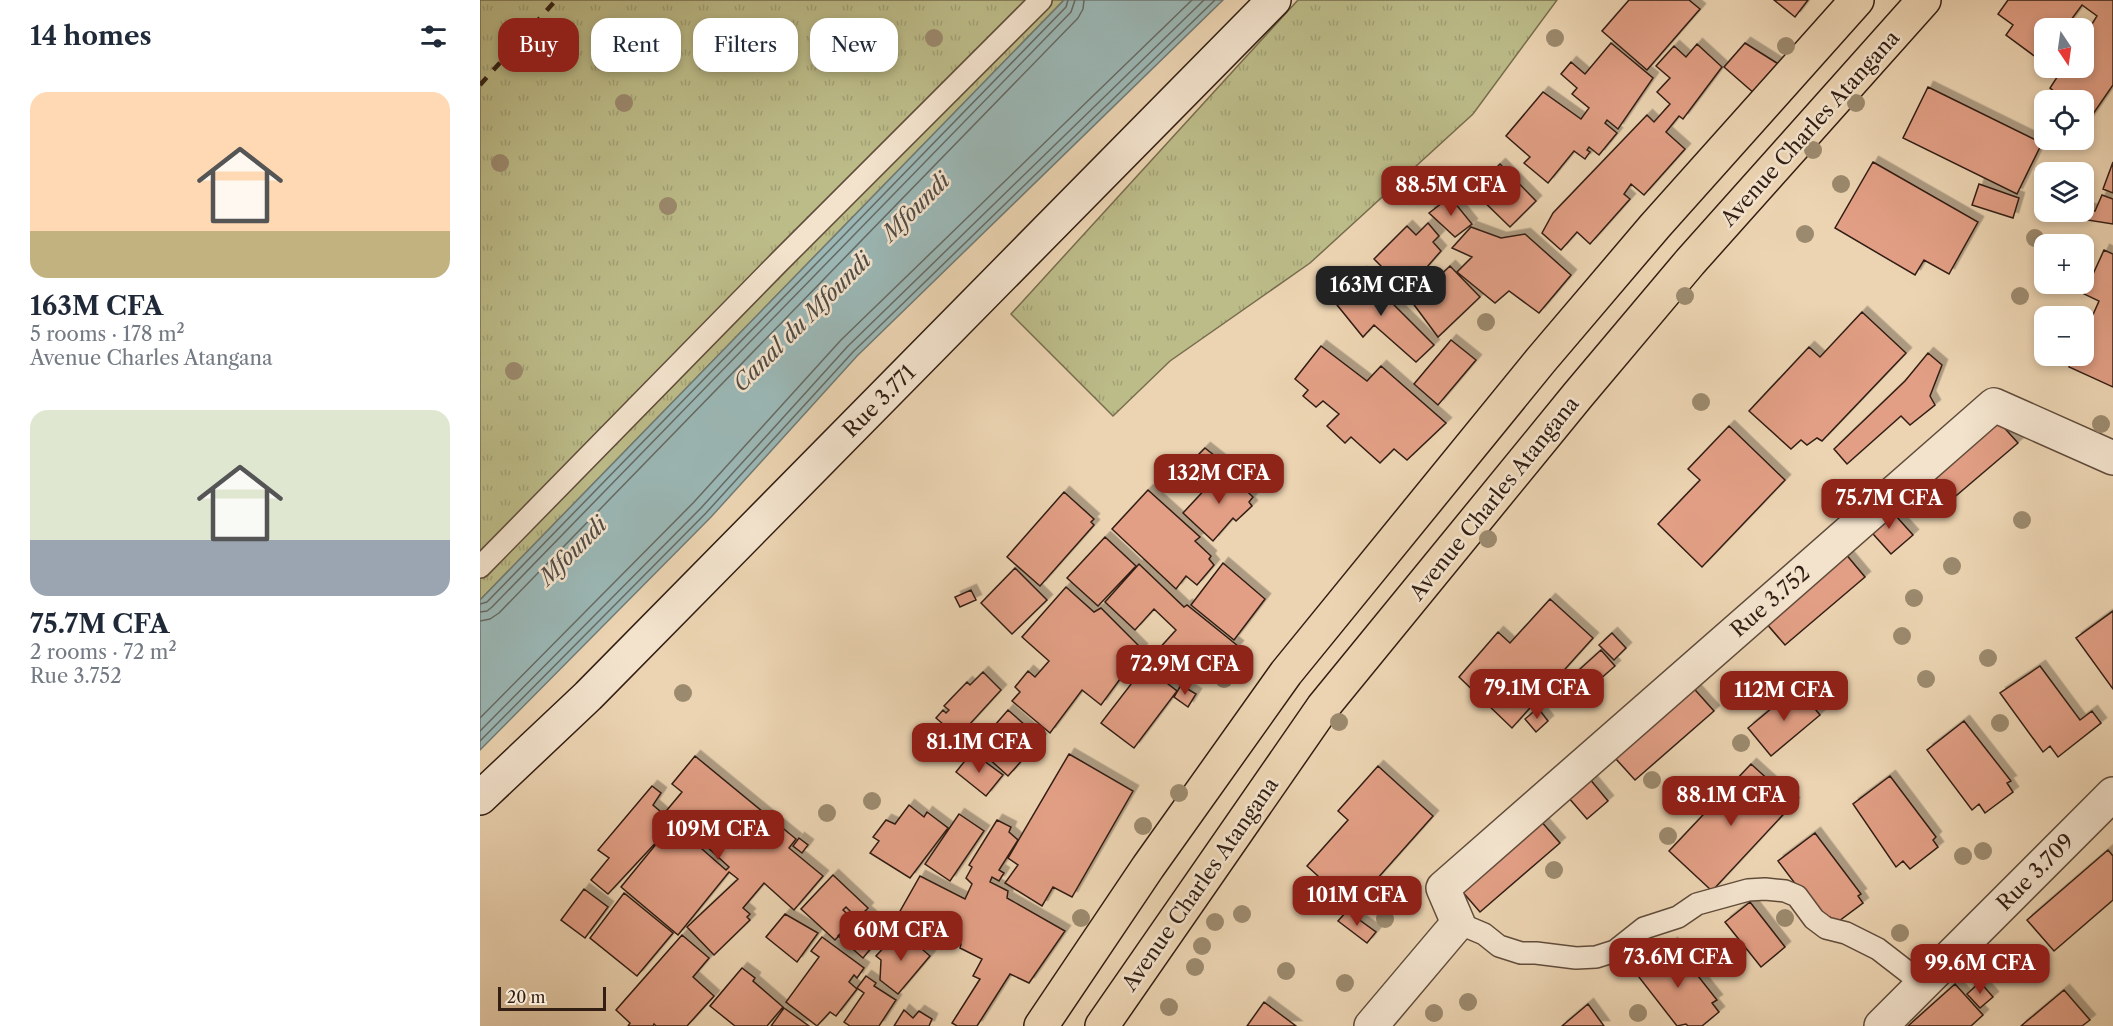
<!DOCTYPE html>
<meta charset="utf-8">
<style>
:root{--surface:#fff;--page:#f2f2f3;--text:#1f2937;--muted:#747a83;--accent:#8f2418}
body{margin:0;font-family:"Libre Caslon Text",serif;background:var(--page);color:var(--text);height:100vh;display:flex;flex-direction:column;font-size:22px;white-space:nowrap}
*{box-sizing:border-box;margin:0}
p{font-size:20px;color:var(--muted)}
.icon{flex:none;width:33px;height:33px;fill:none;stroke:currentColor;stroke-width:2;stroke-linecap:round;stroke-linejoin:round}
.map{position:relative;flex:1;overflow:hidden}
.side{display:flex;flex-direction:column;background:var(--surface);width:480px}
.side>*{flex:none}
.banner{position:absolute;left:18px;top:18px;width:570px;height:54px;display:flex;gap:12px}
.needle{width:39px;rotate:167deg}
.buttons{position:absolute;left:1554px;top:18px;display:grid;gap:12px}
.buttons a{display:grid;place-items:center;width:60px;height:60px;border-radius:12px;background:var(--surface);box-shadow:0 3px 9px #0003;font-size:30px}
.scale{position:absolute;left:18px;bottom:15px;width:108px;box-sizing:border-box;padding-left:6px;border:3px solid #321e13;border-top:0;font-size:16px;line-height:21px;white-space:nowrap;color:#321e13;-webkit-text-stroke:4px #f3e3cd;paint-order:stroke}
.price{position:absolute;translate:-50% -51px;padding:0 14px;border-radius:12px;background:var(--accent);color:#fff;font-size:20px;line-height:39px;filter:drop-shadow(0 2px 3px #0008)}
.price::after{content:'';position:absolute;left:50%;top:36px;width:18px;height:14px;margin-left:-9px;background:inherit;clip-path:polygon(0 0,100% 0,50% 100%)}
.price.current{background:#222;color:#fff}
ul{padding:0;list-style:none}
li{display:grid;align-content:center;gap:12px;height:318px;padding:0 30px}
li span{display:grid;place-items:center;height:186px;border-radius:18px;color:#555}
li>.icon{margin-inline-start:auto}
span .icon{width:108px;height:108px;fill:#fffc;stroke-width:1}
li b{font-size:26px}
h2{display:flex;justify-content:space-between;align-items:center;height:72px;padding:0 30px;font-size:26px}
.tag{padding:0 21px;border-radius:18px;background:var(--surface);box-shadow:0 3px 9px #0003;font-size:21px;line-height:54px}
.tag.current{background:var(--accent);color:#fff}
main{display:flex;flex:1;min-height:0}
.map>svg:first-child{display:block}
</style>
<main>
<section class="side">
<h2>14 homes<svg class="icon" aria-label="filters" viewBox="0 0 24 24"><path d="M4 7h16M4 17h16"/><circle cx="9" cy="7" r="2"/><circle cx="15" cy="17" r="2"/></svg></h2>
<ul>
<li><span style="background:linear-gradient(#ffd9b3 75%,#c2b280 0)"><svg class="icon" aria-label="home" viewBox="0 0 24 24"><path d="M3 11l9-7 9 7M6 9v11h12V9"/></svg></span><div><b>163M CFA</b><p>5 rooms · 178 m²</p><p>Avenue Charles Atangana</p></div></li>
<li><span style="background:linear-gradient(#dfe7d0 70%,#9aa5b1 0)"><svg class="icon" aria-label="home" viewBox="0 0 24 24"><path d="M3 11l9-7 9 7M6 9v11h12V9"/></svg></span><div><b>75.7M CFA</b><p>2 rooms · 72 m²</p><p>Rue 3.752</p></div></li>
</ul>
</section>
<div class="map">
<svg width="1633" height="1026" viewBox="0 0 1633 1026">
<defs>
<pattern id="grass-tufts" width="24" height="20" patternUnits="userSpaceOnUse" patternTransform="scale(1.5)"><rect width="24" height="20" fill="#bcbc89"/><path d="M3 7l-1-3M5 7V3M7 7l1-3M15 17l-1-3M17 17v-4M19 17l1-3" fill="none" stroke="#a2a175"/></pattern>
<filter id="shadow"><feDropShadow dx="5.5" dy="-5.5" stdDeviation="0" flood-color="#0004"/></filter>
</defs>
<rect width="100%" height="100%" fill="#ecd4b2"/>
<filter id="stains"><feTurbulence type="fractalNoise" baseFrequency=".00333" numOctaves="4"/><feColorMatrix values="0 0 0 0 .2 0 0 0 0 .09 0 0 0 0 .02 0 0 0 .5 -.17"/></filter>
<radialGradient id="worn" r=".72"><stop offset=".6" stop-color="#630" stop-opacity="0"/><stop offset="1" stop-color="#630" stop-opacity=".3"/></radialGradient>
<path fill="url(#grass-tufts)" stroke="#776d4e" stroke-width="1.5" d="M 0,0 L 584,0 L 0,600 Z
M 818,0 L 1077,0 L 993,114 L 830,263 L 690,361 L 633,416 L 531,314 Z"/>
<path fill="#9bb7b5" stroke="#717a74" stroke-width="1.5" d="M 584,0 L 743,0 L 377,356 L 231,517 L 0,750 L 0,600 Z"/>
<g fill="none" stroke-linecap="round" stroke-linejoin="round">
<path stroke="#666a64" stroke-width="1.5" d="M 0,604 L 7,602 L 586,7 L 588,0
M 0,612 L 7,611 L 12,607 L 591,12 L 595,0
M 0,621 L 10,619 L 19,613 L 598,18 L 603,9 L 604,0
M 0,718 L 214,502 L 361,340 L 712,0
M 0,731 L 221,508 L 368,346 L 724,0
M 0,741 L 226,513 L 373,352 L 735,0"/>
</g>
<path fill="#e29f85" stroke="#321e13" stroke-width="1.5" filter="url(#shadow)" d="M 1149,0 L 1209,0 L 1220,9 L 1167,70 L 1122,31 Z
M 1294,0 L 1328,0 L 1315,17 Z
M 1528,0 L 1633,0 L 1633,85 L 1604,127 L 1604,100 L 1583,100 L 1584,99 L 1570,88 L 1583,68 L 1604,68 L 1604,37 L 1617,16 L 1602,5 L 1585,28 L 1564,28 L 1564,56 L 1561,61 L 1526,35 L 1533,25 L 1518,14 Z
M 1131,43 L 1173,78 L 1138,129 L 1127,120 L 1125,123 L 1137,133 L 1119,155 L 1109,147 L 1107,150 L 1110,152 L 1105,159 L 1094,151 L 1068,183 L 1044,163 L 1050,157 L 1026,136 L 1063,92 L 1101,119 L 1109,108 L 1092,94 L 1097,88 L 1081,74 L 1091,62 L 1105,74 Z
M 1265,43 L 1300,65 L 1275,94 L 1244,67 Z
M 1217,44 L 1242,67 L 1203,119 L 1199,116 L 1186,132 L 1205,149 L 1164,195 L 1151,184 L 1144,194 L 1150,199 L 1110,244 L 1097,232 L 1081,250 L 1062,233 L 1073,213 L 1167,115 L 1174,122 L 1190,104 L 1177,92 L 1190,78 L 1176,66 L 1194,46 L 1206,57 Z
M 1448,87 L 1562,143 L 1537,194 L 1423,138 Z
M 1393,162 L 1498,222 L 1469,274 L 1444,260 L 1435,275 L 1355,228 Z
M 1633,162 L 1633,193 L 1623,189 Z
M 1020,164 L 1056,201 L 1030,227 L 993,191 Z
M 1499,184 L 1539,198 L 1533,218 L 1492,205 Z
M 1622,195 L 1633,199 L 1633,224 L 1601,219 L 1606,208 L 1615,211 Z
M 970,197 L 992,224 L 975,237 L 949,213 Z
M 948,223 L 959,236 L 953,242 L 961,251 L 926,291 L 894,259 L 927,226 L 936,235 Z
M 991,227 L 1021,238 L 1045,234 L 1091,275 L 1059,313 L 1029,291 L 1015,303 L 977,272 L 992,257 L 972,248 Z
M 1624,250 L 1633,254 L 1633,387 L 1589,367 L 1594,356 L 1604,356 L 1604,335 L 1619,301 L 1604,294 Z
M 970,266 L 1000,297 L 958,337 L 932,302 Z
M 881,272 L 954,345 L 936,362 L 894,325 L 883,337 L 853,300 Z
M 1382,312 L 1426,353 L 1342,441 L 1337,438 L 1327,445 L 1321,440 L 1311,449 L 1269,411 L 1329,347 L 1340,357 Z
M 971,340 L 996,360 L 958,405 L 934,384 Z
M 841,346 L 887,381 L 901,366 L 966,423 L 927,460 L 914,449 L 900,463 L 871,437 L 865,443 L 847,426 L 859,414 L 843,401 L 836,407 L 823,396 L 828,390 L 815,379 Z
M 1448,353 L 1462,365 L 1450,396 L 1455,405 L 1430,425 L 1421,416 L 1367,464 L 1354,449 L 1425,381 Z
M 1510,412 L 1538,443 L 1457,512 L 1430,481 Z
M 1249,426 L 1305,480 L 1222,567 L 1178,524 L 1220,480 L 1208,469 Z
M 725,448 L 740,460 L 729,471 L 715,458 Z
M 744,469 L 773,497 L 769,502 L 772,506 L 756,521 L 753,518 L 733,541 L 703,513 Z
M 668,490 L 720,537 L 715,541 L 731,556 L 729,559 L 734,565 L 717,585 L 706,576 L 696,589 L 632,529 Z
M 584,492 L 614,519 L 611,522 L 614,525 L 560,586 L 527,557 Z
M 1407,506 L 1433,535 L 1411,554 L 1385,525 Z
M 625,537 L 656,566 L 618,606 L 587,578 Z
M 1359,546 L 1385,577 L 1305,645 L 1279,615 Z
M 743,563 L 785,599 L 754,640 L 711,605 Z
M 659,564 L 704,607 L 707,605 L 758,646 L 738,669 L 723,655 L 705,676 L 677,651 L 696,630 L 674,609 L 655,630 L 625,602 Z
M 535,568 L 567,600 L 532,634 L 501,603 Z
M 586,587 L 614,612 L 621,608 L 662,649 L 621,705 L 602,690 L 570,733 L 532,701 L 540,692 L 535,687 L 548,671 L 555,677 L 569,661 L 542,637 Z
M 491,590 L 496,600 L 480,607 L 475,597 Z
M 1070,599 L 1113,638 L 1032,728 L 979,677 L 1018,632 L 1030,643 Z
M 1633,611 L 1633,689 L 1596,638 Z
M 1132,633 L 1146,648 L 1134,660 L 1119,645 Z
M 1121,650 L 1135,666 L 1093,703 L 1079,688 Z
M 665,666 L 697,691 L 654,748 L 621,723 Z
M 1560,666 L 1600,720 L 1612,711 L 1621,723 L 1578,757 L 1570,746 L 1563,752 L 1520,693 Z
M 503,672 L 521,690 L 478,737 L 456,718 L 463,710 L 466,713 L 469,710 L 464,706 L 487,682 L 490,685 Z
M 1208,682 L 1234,711 L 1155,780 L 1126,748 Z
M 701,685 L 716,694 L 708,707 L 694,697 Z
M 1317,687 L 1340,715 L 1291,756 L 1268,728 Z
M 1058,708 L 1068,721 L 1056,732 L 1045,719 Z
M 528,710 L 561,739 L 528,776 L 496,747 Z
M 1484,721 L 1531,781 L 1527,783 L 1533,792 L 1505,813 L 1499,804 L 1492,810 L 1447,750 Z
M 492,752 L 523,775 L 506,796 L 476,772 Z
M 589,754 L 653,791 L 592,897 L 573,887 L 562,906 L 525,883 L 538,865 L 528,858 Z
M 215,756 L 316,839 L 309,848 L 343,876 L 314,910 L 284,883 L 263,908 L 270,914 L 267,917 L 270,920 L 234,955 L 207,927 L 258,879 L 249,872 L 198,935 L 141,887 L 177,843 L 182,848 L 198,828 L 246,870 L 249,867 L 187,810 L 202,792 L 192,784 Z
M 1271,764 L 1314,803 L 1232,891 L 1189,851 Z
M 898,766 L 953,816 L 872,907 L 827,866 L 868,820 L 858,811 Z
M 1104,772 L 1128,801 L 1107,819 L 1082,790 Z
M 1410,776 L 1456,837 L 1453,840 L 1458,847 L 1430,869 L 1423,861 L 1416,867 L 1373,804 Z
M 172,786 L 181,793 L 173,805 L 194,823 L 128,894 L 111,880 L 129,858 L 118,850 Z
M 429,805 L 444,817 L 447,812 L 468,828 L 430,878 L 390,853 L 399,841 L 393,837 L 406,820 L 415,824 Z
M 1053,812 L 1080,843 L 1000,912 L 974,882 Z
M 479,814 L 504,831 L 470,881 L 445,864 Z
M 517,820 L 531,827 L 529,832 L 538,840 L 519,870 L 524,873 L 519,881 L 512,877 L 510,882 L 528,891 L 527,898 L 585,931 L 549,983 L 530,974 L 497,1026 L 477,1026 L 472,1023 L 500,979 L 493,976 L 502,959 L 480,948 L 481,944 L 419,913 L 440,876 L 485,899 L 492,884 L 486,878 L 492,867 L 489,865 Z
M 1335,833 L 1381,894 L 1378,896 L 1383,903 L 1355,924 L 1350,917 L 1344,922 L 1298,861 Z
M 319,838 L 328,845 L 322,853 L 313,846 Z
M 1628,850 L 1633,856 L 1633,900 L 1574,951 L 1547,920 Z
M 353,875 L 388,908 L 378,919 L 366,907 L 363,910 L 374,920 L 355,940 L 321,909 Z
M 104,889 L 128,907 L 105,938 L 81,920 Z
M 144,893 L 193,933 L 157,976 L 110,938 Z
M 1270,902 L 1305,947 L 1281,967 L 1245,922 Z
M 366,907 L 378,919 L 385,911 L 406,930 L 383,958 L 358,936 L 374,920 L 363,910 Z
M 867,911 L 896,932 L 887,943 L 858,921 Z
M 305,914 L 338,933 L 317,962 L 286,937 Z
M 420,930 L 450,956 L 418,994 L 400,980 L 401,960 L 396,956 Z
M 202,935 L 229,958 L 213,977 L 234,996 L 207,1026 L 176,1026 L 174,1024 L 173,1026 L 148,1026 L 150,1023 L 136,1010 Z
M 342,937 L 384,968 L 377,978 L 374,975 L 369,982 L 377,989 L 356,1016 L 350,1012 L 337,1026 L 306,1002 L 339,957 L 331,951 Z
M 1192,943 L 1237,1000 L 1232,1003 L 1239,1012 L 1222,1026 L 1208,1026 L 1206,1024 L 1197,1026 L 1155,972 Z
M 262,968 L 275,978 L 273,981 L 303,1007 L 287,1026 L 255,1026 L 230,1006 Z
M 386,976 L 396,983 L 394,986 L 416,1000 L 399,1026 L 370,1026 L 364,1022 L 384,993 L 377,988 Z
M 1500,982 L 1513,997 L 1500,1008 L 1487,994 Z
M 1475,984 L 1503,1015 L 1491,1026 L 1428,1026 Z
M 1584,990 L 1610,1020 L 1602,1026 L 1541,1026 Z
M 784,1002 L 816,1026 L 767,1026 Z
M 1108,1004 L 1124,1026 L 1082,1026 Z
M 304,1008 L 329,1026 L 291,1026 Z
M 424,1010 L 433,1018 L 439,1011 L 452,1019 L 449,1026 L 414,1026 Z"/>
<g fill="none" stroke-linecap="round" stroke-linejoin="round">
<g stroke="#604c3b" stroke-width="24">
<path id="lane" d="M 0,567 L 299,262 L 561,0
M 978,923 L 1004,934 L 1019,946 L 1041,953 L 1056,953 L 1096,958 L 1116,957 L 1135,951 L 1164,928 L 1198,917 L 1217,904 L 1268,890 L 1285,889 L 1305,891 L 1317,896 L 1334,919 L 1346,928 L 1366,933 L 1398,949 L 1429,973 L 1444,979 L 1457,978"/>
</g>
<g stroke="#604c3b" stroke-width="36">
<path id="street" d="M 891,1026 L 978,923 L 963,888 L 1514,405 L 1633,458
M 1401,1026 L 1633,794"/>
</g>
<g stroke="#321e13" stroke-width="36">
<path id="secondary" d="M 0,798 L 108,696 L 794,0"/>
</g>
<g stroke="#321e13" stroke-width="36">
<path id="primary" d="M 561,1026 L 668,867 L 806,673 L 1061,360 L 1175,226 L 1377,0
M 622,1026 L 843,707 L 1098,395 L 1210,262 L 1444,0"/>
</g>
<use href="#lane" stroke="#f3e3cd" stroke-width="21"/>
<use href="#street" stroke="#f3e3cd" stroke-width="33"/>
<use href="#secondary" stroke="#f3e3cd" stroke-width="33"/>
<use href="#primary" stroke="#ecd4b2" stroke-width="33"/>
<path stroke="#321e13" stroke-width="4.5" stroke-dasharray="10 10" stroke-linecap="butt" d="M 0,85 L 76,0"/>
</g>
<g fill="#9c8a6e">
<circle cx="454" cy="38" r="9"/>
<circle cx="1075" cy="38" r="9"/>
<circle cx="1306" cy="46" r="9"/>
<circle cx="144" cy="103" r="9"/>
<circle cx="1376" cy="103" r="9"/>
<circle cx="1333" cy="150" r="9"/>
<circle cx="20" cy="163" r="9"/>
<circle cx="1361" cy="184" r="9"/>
<circle cx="188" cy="206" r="9"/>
<circle cx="1325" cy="234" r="9"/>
<circle cx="1555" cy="238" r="9"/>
<circle cx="1205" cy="296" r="9"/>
<circle cx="1540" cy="296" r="9"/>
<circle cx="1006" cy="322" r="9"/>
<circle cx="34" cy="371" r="9"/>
<circle cx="1221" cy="402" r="9"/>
<circle cx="1621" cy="424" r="9"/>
<circle cx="1542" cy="520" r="9"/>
<circle cx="1008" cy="539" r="9"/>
<circle cx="1472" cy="566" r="9"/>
<circle cx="1434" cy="598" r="9"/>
<circle cx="1422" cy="636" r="9"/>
<circle cx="1508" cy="658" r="9"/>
<circle cx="744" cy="679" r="9"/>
<circle cx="1446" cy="679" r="9"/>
<circle cx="203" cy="693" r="9"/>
<circle cx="859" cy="722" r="9"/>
<circle cx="1520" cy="723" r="9"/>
<circle cx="1261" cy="743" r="9"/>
<circle cx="1172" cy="780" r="9"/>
<circle cx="699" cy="793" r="9"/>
<circle cx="392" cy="801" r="9"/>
<circle cx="347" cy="813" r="9"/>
<circle cx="663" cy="826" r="9"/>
<circle cx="1188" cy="836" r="9"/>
<circle cx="1503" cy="851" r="9"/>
<circle cx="1483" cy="856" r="9"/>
<circle cx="1074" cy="870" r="9"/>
<circle cx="762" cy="914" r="9"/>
<circle cx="601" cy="918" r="9"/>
<circle cx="1305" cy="918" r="9"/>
<circle cx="905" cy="919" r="9"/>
<circle cx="735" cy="922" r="9"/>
<circle cx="1420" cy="933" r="9"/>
<circle cx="722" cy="946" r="9"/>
<circle cx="715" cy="967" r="9"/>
<circle cx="806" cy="971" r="9"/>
<circle cx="865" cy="983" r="9"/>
<circle cx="988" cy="1002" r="9"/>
<circle cx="689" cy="1007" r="9"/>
<circle cx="954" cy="1013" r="9"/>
<circle cx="1158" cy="1013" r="9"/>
</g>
<g text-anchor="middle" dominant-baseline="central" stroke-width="5" stroke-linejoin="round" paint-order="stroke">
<g font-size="21" fill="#321e13" stroke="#f3e3cd">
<text transform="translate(1330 128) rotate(-48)">Avenue Charles Atangana</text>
<text transform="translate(399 401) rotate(-45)">Rue 3.771</text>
<text transform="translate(1014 498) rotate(-51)">Avenue Charles Atangana</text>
<text transform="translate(1290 601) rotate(-41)">Rue 3.752</text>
<text transform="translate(1555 872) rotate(-45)">Rue 3.709</text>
<text transform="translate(720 884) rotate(-55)">Avenue Charles Atangana</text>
</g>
<g font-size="22" font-style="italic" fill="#524c44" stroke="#f3e3cd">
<text transform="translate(436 207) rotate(-45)">Mfoundi</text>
<text transform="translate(322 322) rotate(-45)">Canal du Mfoundi</text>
<text transform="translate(93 551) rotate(-45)">Mfoundi</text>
</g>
</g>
<rect width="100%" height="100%" filter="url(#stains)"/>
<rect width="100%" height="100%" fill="url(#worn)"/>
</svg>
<div class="buttons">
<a><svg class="needle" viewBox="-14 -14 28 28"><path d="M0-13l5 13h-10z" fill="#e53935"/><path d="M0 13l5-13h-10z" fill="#747a83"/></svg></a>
<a><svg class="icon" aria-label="locate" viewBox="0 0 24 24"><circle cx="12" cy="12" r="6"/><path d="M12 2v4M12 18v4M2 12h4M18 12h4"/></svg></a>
<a><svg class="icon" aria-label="layers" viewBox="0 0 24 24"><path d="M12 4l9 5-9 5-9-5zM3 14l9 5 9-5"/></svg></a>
<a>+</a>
<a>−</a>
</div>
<div class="scale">20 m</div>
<b class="price" style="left:971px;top:217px">88.5M CFA</b>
<b class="price current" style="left:901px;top:317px">163M CFA</b>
<b class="price" style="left:739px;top:505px">132M CFA</b>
<b class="price" style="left:1409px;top:530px">75.7M CFA</b>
<b class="price" style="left:705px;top:696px">72.9M CFA</b>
<b class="price" style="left:1057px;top:720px">79.1M CFA</b>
<b class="price" style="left:1304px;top:722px">112M CFA</b>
<b class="price" style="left:499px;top:774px">81.1M CFA</b>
<b class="price" style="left:1251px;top:827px">88.1M CFA</b>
<b class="price" style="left:238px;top:861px">109M CFA</b>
<b class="price" style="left:877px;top:927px">101M CFA</b>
<b class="price" style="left:421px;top:962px">60M CFA</b>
<b class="price" style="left:1198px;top:989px">73.6M CFA</b>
<b class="price" style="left:1500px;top:995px">99.6M CFA</b>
<div class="banner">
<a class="tag current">Buy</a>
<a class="tag">Rent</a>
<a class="tag">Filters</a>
<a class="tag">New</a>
</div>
</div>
</main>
